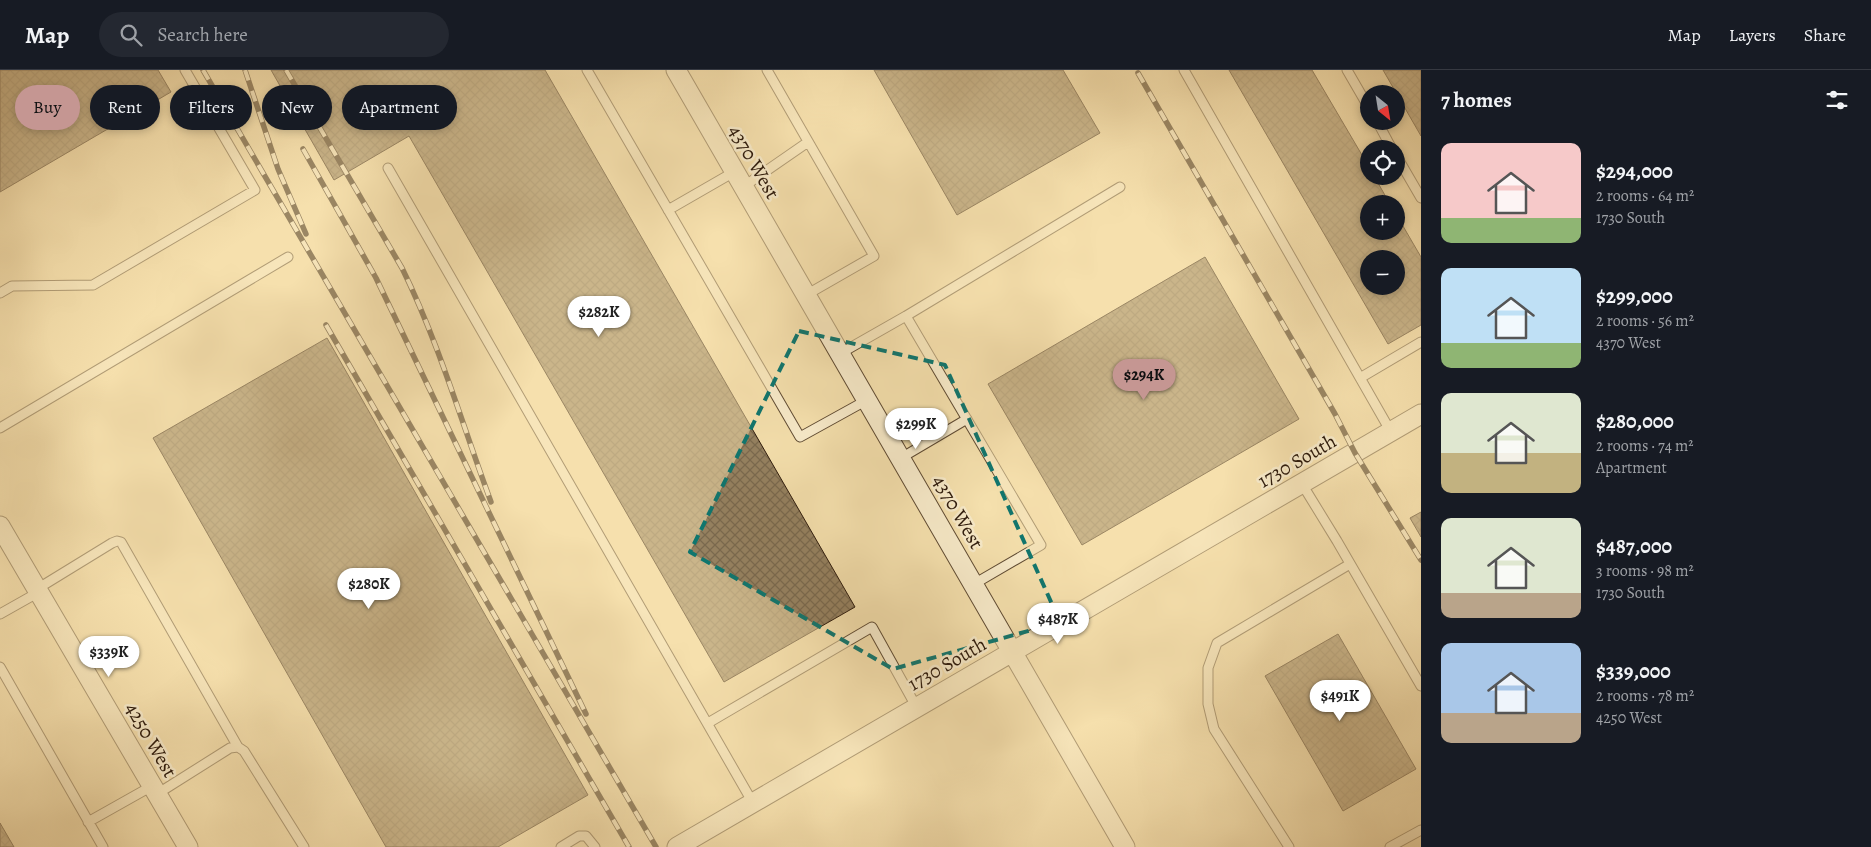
<!DOCTYPE html>
<meta charset="utf-8">
<style>
:root{--surface:#171b24;--page:#242831;--text:#f1f3f6;--muted:#9ea1a6;--line:#363941;--accent:#c59692}
body{margin:0;font-family:Alegreya,serif;background:var(--page);color:var(--text);height:100vh;display:flex;flex-direction:column;font-size:19px;white-space:nowrap}
*{box-sizing:border-box;margin:0}
p{font-size:16px;color:var(--muted)}
.icon{flex:none;width:28px;height:28px;fill:none;stroke:currentColor;stroke-width:2;stroke-linecap:round;stroke-linejoin:round}
.map{position:relative;flex:1;overflow:hidden}
.drawer{display:flex;flex-direction:column;background:var(--surface);width:450px}
.drawer>*{flex:none}
.hud{position:absolute;left:15px;top:15px;width:475px;height:45px;display:flex;gap:10px}
.needle{width:32px;rotate:150deg}
.controls{position:absolute;left:1360px;top:15px;display:grid;gap:10px}
.controls a{display:grid;place-items:center;width:45px;height:45px;border-radius:50%;background:var(--surface);box-shadow:0 2px 8px #0003;font-size:25px}
.price{position:absolute;translate:-50% -42px;padding:0 11px;border-radius:18px;background:#fff;color:#222;font-size:16px;line-height:32px;filter:drop-shadow(0 1px 2px #0008)}
.price::after{content:'';position:absolute;left:50%;top:30px;width:15px;height:11px;margin-left:-8px;background:inherit;clip-path:polygon(0 0,100% 0,50% 100%)}
.price.active{background:var(--accent);color:#111}
ul{padding:0;list-style:none}
li{display:flex;align-items:center;gap:15px;height:125px;padding:0 20px}
li span{display:grid;place-items:center;flex:none;width:140px;height:100px;border-radius:10px;color:#555}
li>.icon{margin-inline-start:auto}
span .icon{width:60px;height:60px;fill:#fffc;stroke-width:1}
li b{font-size:21px}
h2{display:flex;justify-content:space-between;align-items:center;height:60px;padding:0 20px;font-size:21px}
.chip{padding:0 18px;border-radius:22px;background:var(--surface);box-shadow:0 2px 8px #0003;font-size:18px;line-height:45px}
.chip.active{background:var(--accent);color:#111}
header{display:flex;align-items:center;gap:30px;box-sizing:border-box;height:70px;padding:0 25px;background:var(--surface);border-bottom:1px solid var(--line)}
header strong{font-size:24px}
nav{display:flex;gap:28px;margin-inline-start:auto;font-size:18px}
.search{width:350px;height:45px;background:var(--page);display:flex;align-items:center;gap:12px;box-sizing:border-box;padding:0 18px;border-radius:28px;color:var(--muted);font-size:19px}
main{display:flex;flex:1;min-height:0}
.map>svg:first-child{display:block}
</style>
<header>
<strong>Map</strong>
<div class="search"><svg class="icon" aria-label="search" viewBox="0 0 24 24"><circle cx="10" cy="10" r="6"/><path d="M15 15l6 6"/></svg>Search here</div>
<nav><a>Map</a><a>Layers</a><a>Share</a></nav>
</header>
<main>
<div class="map">
<svg width="1421" height="777" viewBox="0 0 1421 777">
<defs>
<pattern id="building-cross-hatch" width="8" height="8" patternUnits="userSpaceOnUse" patternTransform="scale(1.25)"><rect width="8" height="8" fill="#958160"/><path d="M0 0l8 8M0 8l8-8" fill="none" stroke="#7a694e"/></pattern>
</defs>
<rect width="100%" height="100%" fill="#f5e0ad"/>
<filter id="stains"><feTurbulence type="fractalNoise" baseFrequency=".004" numOctaves="4"/><feColorMatrix values="0 0 0 0 .2 0 0 0 0 .09 0 0 0 0 .02 0 0 0 .5 -.17"/></filter>
<radialGradient id="worn" r=".72"><stop offset=".6" stop-color="#630" stop-opacity="0"/><stop offset="1" stop-color="#630" stop-opacity=".3"/></radialGradient>
<path fill="url(#building-cross-hatch)" stroke="#2e1b0c" fill-rule="evenodd" d="M 0,0 L 158,0 L 171,22 L 0,122 Z
M 271,0 L 545,0 L 855,537 L 724,612 L 409,66 L 334,110 Z
M 874,0 L 1063,0 L 1100,63 L 957,145 Z
M 1229,0 L 1312,0 L 1369,97 L 1369,106 L 1374,106 L 1390,134 L 1369,134 L 1369,161 L 1396,161 L 1396,144 L 1421,187 L 1421,255 L 1388,274 ZM 1369,189 L 1396,189 L 1396,216 L 1369,216 Z
M 1383,0 L 1421,0 L 1421,66 Z
M 1205,187 L 1299,349 L 1082,475 L 988,314 Z
M 327,268 L 588,725 L 498,777 L 386,777 L 153,368 Z
M 1421,442 L 1421,467 L 1410,448 Z
M 1338,564 L 1416,699 L 1343,741 L 1265,606 Z
M 0,753 L 14,777 L 0,777 Z"/>
<g fill="none" stroke-linecap="round" stroke-linejoin="round">
<g stroke="#604c34" stroke-width="11">
<path id="service" d="M 587,0 L 800,367 L 867,330
M 767,0 L 874,186 L 806,225
M 1184,0 L 1391,362
M 1347,0 L 1369,38
M 1377,51 L 1392,79
M 1396,85 L 1421,128
M 388,98 L 753,733
M 743,117 L 808,72
M 668,140 L 734,102
M 0,223 L 12,216 L 93,215 L 255,120 L 185,0
M 906,246 L 1120,117
M 841,283 L 906,246 L 1041,475 L 974,514
M 1360,308 L 1421,272
M 0,358 L 288,187
M 901,388 L 967,349
M 1302,414 L 1337,471 L 1421,616
M 37,519 L 112,473 L 117,471 L 121,472 L 238,677
M 0,544 L 39,522
M 0,597 L 103,777
M 708,653 L 872,557 L 917,638
M 157,724 L 230,678 L 238,677 L 244,681 L 304,777
M 88,752 L 152,716
M 561,777 L 579,766 L 586,766 L 595,777
M 1289,777 L 1214,659 L 1208,634 L 1208,598 L 1217,573 L 1350,494
M 1390,777 L 1421,760"/>
</g>
<g stroke="#604c34" stroke-width="21">
<path id="minor" d="M 676,0 L 1125,777
M 0,456 L 188,777
M 677,777 L 1421,344"/>
</g>
<use href="#service" stroke="#f8ebca" stroke-width="9"/>
<use href="#minor" stroke="#f8ebca" stroke-width="19"/>
<g stroke="#2e1b0c" stroke-width="5.5">
<path id="rail" d="M 203,0 L 656,777
M 245,0 L 278,99 L 306,164
M 286,0 L 402,198 C 439,273 462,354 491,432
M 1138,3 L 1335,344 L 1355,383 L 1421,490
M 303,79 L 376,208 L 586,644
M 326,255 L 629,777"/>
</g>
<use href="#rail" stroke="#f8ebca" stroke-width="4" stroke-dasharray="11" stroke-linecap="butt"/>
</g>
<path d="M0 0H1421V777H0ZM 799,261 L 945,295 L 1060,552 L 893,599 L 690,482 Z" fill="#f5e0ad" fill-opacity=".55" fill-rule="evenodd"/>
<path fill="none" stroke="#0f766e" stroke-width="4" stroke-dasharray="10 6" stroke-linejoin="round" d="M 799,261 L 945,295 L 1060,552 L 893,599 L 690,482 Z"/>
<g text-anchor="middle" dominant-baseline="central" stroke-width="5" stroke-linejoin="round" paint-order="stroke">
<g font-size="20" fill="#2e1b0c" stroke="#f8ebca">
<text transform="translate(754 92) rotate(60)">4370 West</text>
<text transform="translate(1297 391) rotate(-30)">1730 South</text>
<text transform="translate(958 442) rotate(60)">4370 West</text>
<text transform="translate(947 594) rotate(-30)">1730 South</text>
<text transform="translate(151 670) rotate(60)">4250 West</text>
</g>
</g>
<rect width="100%" height="100%" filter="url(#stains)"/>
<rect width="100%" height="100%" fill="url(#worn)"/>
</svg>
<div class="controls">
<a><svg class="needle" viewBox="-14 -14 28 28"><path d="M0-13l5 13h-10z" fill="#e53935"/><path d="M0 13l5-13h-10z" fill="#9ea1a6"/></svg></a>
<a><svg class="icon" aria-label="locate" viewBox="0 0 24 24"><circle cx="12" cy="12" r="6"/><path d="M12 2v4M12 18v4M2 12h4M18 12h4"/></svg></a>
<a>+</a>
<a>−</a>
</div>
<b class="price" style="left:599px;top:268px">$282K</b>
<b class="price active" style="left:1144px;top:331px">$294K</b>
<b class="price" style="left:916px;top:380px">$299K</b>
<b class="price" style="left:369px;top:540px">$280K</b>
<b class="price" style="left:1058px;top:575px">$487K</b>
<b class="price" style="left:109px;top:608px">$339K</b>
<b class="price" style="left:1340px;top:652px">$491K</b>
<div class="hud">
<a class="chip active">Buy</a>
<a class="chip">Rent</a>
<a class="chip">Filters</a>
<a class="chip">New</a>
<a class="chip">Apartment</a>
</div>
</div>
<section class="drawer">
<h2>7 homes<svg class="icon" aria-label="filters" viewBox="0 0 24 24"><path d="M4 7h16M4 17h16"/><circle cx="9" cy="7" r="2"/><circle cx="15" cy="17" r="2"/></svg></h2>
<ul>
<li><span style="background:linear-gradient(#f6c9c9 75%,#8fb573 0)"><svg class="icon" aria-label="home" viewBox="0 0 24 24"><path d="M3 11l9-7 9 7M6 9v11h12V9"/></svg></span><div><b>$294,000</b><p>2 rooms · 64 m²</p><p>1730 South</p></div></li>
<li><span style="background:linear-gradient(#bfe0f5 75%,#8fb573 0)"><svg class="icon" aria-label="home" viewBox="0 0 24 24"><path d="M3 11l9-7 9 7M6 9v11h12V9"/></svg></span><div><b>$299,000</b><p>2 rooms · 56 m²</p><p>4370 West</p></div></li>
<li><span style="background:linear-gradient(#dfe7d0 60%,#c2b280 0)"><svg class="icon" aria-label="home" viewBox="0 0 24 24"><path d="M3 11l9-7 9 7M6 9v11h12V9"/></svg></span><div><b>$280,000</b><p>2 rooms · 74 m²</p><p>Apartment</p></div></li>
<li><span style="background:linear-gradient(#dfe7d0 75%,#b9a48a 0)"><svg class="icon" aria-label="home" viewBox="0 0 24 24"><path d="M3 11l9-7 9 7M6 9v11h12V9"/></svg></span><div><b>$487,000</b><p>3 rooms · 98 m²</p><p>1730 South</p></div></li>
<li><span style="background:linear-gradient(#a9c7e8 70%,#b9a48a 0)"><svg class="icon" aria-label="home" viewBox="0 0 24 24"><path d="M3 11l9-7 9 7M6 9v11h12V9"/></svg></span><div><b>$339,000</b><p>2 rooms · 78 m²</p><p>4250 West</p></div></li>
</ul>
</section>
</main>
